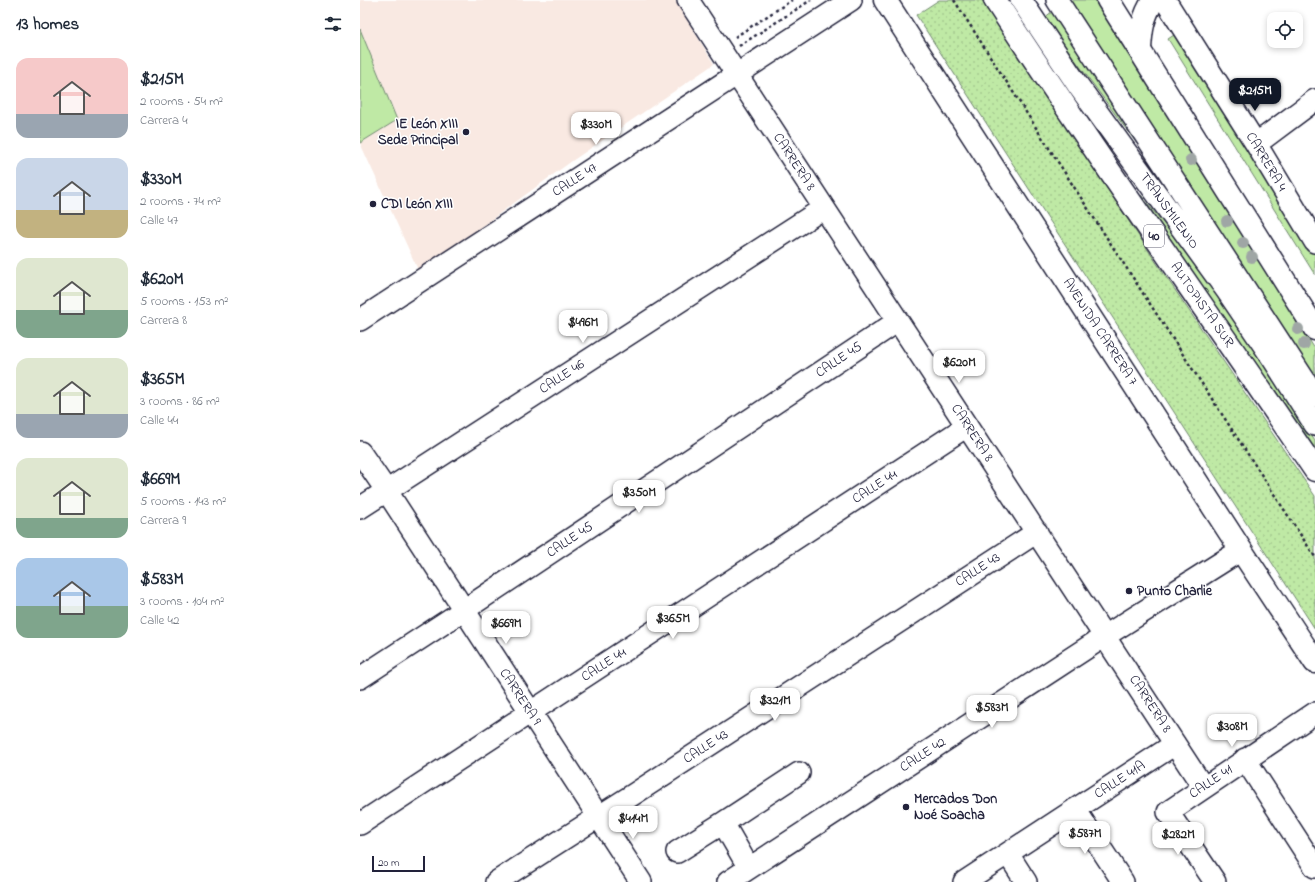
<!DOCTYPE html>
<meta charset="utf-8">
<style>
:root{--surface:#fff;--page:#f6f6f7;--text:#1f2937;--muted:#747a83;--accent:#111827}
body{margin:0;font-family:"Indie Flower",sans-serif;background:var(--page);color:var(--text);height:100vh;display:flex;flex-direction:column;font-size:15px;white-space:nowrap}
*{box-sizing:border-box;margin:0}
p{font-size:13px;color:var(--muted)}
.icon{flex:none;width:22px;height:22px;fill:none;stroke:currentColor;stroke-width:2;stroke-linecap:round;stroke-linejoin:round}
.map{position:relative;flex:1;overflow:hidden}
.side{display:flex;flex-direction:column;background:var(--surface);width:360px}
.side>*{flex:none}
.controls{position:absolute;left:907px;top:12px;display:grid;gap:8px}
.controls a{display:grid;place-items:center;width:36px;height:36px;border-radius:8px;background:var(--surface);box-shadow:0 2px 6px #0003;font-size:20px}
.scale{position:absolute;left:12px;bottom:10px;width:53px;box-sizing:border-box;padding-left:4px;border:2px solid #22223b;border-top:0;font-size:11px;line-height:14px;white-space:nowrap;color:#22223b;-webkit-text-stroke:3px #fff;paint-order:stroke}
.price{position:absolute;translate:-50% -34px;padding:0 9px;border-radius:8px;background:#fff;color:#222;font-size:13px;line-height:26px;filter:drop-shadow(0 1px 2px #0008)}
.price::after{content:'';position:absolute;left:50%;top:24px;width:12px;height:9px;margin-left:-6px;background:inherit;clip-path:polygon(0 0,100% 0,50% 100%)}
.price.active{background:var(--accent);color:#fff}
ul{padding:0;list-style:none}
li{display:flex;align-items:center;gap:12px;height:100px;padding:0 16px}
li span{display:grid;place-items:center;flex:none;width:112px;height:80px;border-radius:12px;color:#555}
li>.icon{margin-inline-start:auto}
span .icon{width:48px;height:48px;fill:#fffc;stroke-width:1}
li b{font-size:17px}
h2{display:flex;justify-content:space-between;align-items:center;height:48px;padding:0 16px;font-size:17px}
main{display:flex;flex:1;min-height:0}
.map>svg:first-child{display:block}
</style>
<main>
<section class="side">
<h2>13 homes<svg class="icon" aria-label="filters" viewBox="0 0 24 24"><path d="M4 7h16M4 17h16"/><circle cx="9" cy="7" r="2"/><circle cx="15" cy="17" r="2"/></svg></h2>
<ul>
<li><span style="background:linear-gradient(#f6c9c9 70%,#9aa5b1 0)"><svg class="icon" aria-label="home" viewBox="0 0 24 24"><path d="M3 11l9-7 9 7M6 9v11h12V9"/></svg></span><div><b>$215M</b><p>2 rooms · 54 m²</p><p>Carrera 4</p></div></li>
<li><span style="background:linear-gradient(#c9d6e8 65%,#c2b280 0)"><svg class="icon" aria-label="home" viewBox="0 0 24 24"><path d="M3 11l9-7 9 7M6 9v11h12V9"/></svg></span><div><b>$330M</b><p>2 rooms · 74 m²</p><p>Calle 47</p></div></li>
<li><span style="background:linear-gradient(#dfe7d0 65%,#7fa58c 0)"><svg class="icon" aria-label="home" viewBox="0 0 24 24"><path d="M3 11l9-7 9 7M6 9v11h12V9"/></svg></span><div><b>$620M</b><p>5 rooms · 153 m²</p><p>Carrera 8</p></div></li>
<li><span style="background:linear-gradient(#dfe7d0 70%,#9aa5b1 0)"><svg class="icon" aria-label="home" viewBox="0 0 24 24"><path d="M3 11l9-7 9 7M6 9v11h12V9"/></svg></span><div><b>$365M</b><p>3 rooms · 86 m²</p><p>Calle 44</p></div></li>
<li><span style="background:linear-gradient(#dfe7d0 75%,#7fa58c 0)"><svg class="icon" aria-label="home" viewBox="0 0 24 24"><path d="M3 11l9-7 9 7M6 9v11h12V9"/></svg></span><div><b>$669M</b><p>5 rooms · 143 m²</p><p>Carrera 9</p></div></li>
<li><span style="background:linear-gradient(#a9c7e8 60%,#7fa58c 0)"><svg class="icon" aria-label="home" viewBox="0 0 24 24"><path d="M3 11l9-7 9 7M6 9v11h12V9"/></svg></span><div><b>$583M</b><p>3 rooms · 104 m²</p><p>Calle 42</p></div></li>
</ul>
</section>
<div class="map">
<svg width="955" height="882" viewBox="0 0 955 882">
<defs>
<pattern id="park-dots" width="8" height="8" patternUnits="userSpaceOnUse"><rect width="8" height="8" fill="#bfe9a5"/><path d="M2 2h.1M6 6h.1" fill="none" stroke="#a4c88f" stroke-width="1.8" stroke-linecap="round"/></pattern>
</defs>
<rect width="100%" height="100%" fill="#fff"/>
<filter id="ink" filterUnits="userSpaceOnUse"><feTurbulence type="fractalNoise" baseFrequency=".025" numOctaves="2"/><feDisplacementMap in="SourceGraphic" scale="8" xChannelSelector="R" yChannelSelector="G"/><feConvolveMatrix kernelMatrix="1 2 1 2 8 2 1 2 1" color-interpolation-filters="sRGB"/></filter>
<g filter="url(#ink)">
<path fill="#f9e9e2" d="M 0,0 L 315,0 L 354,64 L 212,161 L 59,272 L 0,143 L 37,120 L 0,29 Z"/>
<path fill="#bfe9a5" stroke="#708670" d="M 709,0 L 736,0 L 955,349 L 955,384 Z
M 693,11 L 792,164 L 684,18 Z
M 0,29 L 37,120 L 0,143 Z
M 817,33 L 955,254 L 955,275 L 808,39 Z
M 781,195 L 856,290 L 955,441 L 955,454 Z"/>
<path fill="url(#park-dots)" stroke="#708670" d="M 579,0 L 622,0 L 796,262 L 955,496 L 955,629 L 556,15 Z"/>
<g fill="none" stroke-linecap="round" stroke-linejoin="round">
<g stroke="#22223b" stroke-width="24">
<path id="minor" d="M 328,0 L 843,787
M 661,0 L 717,84 L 867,291 L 913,359 L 955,425
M 697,0 L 955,396
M 805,0 L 896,144 L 955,242
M 896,144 L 955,100
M 0,320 L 491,0
M 0,452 L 26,490 L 281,882
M 0,508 L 464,208
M 0,678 L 104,610 L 538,321
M 885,759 L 955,867
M 715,809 L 763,882
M 363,823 L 389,868
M 0,824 L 607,426
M 317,852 L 363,823 L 439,773
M 648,854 L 666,882
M 136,882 L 274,794 L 677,532
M 368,882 L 745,636 L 881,550
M 604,882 L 815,744
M 855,882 L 808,812 L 955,713"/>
</g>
<g stroke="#22223b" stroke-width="25">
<path id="major" d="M 525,0 L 881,550 L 955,662
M 780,49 C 781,31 783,15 794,0"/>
</g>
<g stroke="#22223b" stroke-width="25">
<path id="highway" d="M 635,0 C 738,159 849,313 955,470
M 748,0 L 955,329"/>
</g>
<path stroke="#22223b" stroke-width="2.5" stroke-dasharray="3 3" stroke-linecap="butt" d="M 594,0 L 732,215 L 955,557
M 375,37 L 432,0
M 379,46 L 451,0"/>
<use href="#minor" stroke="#fff" stroke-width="21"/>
<use href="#major" stroke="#fff" stroke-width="22"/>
<use href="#highway" stroke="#fff" stroke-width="22"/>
</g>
<g fill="#9fa6a5">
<circle cx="831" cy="160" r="6"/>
<circle cx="867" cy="221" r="6"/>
<circle cx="883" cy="243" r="6"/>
<circle cx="892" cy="257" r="6"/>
<circle cx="938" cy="329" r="6"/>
<circle cx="944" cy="344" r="6"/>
</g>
</g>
<g fill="#22223b" stroke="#fff" stroke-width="1.5">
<circle cx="106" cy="132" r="4"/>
<circle cx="13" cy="204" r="4"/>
<circle cx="769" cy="591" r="4"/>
<circle cx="546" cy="807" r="4"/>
</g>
<g text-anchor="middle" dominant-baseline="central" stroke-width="3" stroke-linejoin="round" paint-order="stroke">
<rect fill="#fff" stroke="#646476" stroke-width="1" x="784" y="225" width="20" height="22" rx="3"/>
<g font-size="13" font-weight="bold" fill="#22223b">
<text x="794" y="236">40</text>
</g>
<g font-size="14" font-weight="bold" fill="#22223b" stroke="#fff" text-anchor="start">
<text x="98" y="124" text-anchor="end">IE León XIII<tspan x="98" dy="16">Sede Principal</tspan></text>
<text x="21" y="204">CDI León XIII</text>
<text x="777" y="591">Punto Charlie</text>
<text x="554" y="799">Mercados Don<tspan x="554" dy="16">Noé Soacha</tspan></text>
</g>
<g font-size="14" fill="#22223b" stroke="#fff">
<text transform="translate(434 162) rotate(57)">CARRERA 8</text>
<text transform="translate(906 162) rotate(59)">CARRERA 4</text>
<text transform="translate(215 180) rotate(-33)">CALLE 47</text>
<text transform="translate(809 211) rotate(54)">TRANSMILENIO</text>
<text transform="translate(842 305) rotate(55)">AUTOPISTA SUR</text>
<text transform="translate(740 332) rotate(57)">AVENIDA CARRERA 7</text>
<text transform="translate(479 360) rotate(-34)">CALLE 45</text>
<text transform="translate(202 377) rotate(-33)">CALLE 46</text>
<text transform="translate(612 433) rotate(57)">CARRERA 8</text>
<text transform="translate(515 487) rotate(-33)">CALLE 44</text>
<text transform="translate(210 540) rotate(-34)">CALLE 45</text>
<text transform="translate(618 570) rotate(-33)">CALLE 43</text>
<text transform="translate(244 665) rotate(-33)">CALLE 44</text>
<text transform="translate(160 697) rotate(57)">CARRERA 9</text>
<text transform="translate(790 704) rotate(57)">CARRERA 8</text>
<text transform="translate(346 747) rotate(-33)">CALLE 43</text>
<text transform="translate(563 755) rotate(-33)">CALLE 42</text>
<text transform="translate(760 780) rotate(-33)">CALLE 41A</text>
<text transform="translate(851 782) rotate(-34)">CALLE 41</text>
</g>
</g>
</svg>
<div class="controls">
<a><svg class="icon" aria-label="locate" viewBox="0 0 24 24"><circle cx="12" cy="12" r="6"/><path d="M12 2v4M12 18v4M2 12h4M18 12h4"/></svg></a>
</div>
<div class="scale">20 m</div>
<b class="price active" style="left:895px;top:112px">$215M</b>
<b class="price" style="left:236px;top:146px">$330M</b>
<b class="price" style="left:223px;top:344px">$496M</b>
<b class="price" style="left:599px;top:384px">$620M</b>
<b class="price" style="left:279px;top:514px">$350M</b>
<b class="price" style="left:313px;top:640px">$365M</b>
<b class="price" style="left:146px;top:645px">$669M</b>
<b class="price" style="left:415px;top:722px">$321M</b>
<b class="price" style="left:632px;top:729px">$583M</b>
<b class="price" style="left:872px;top:748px">$308M</b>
<b class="price" style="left:273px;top:840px">$414M</b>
<b class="price" style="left:725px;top:855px">$587M</b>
<b class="price" style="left:818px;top:856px">$282M</b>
</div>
</main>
